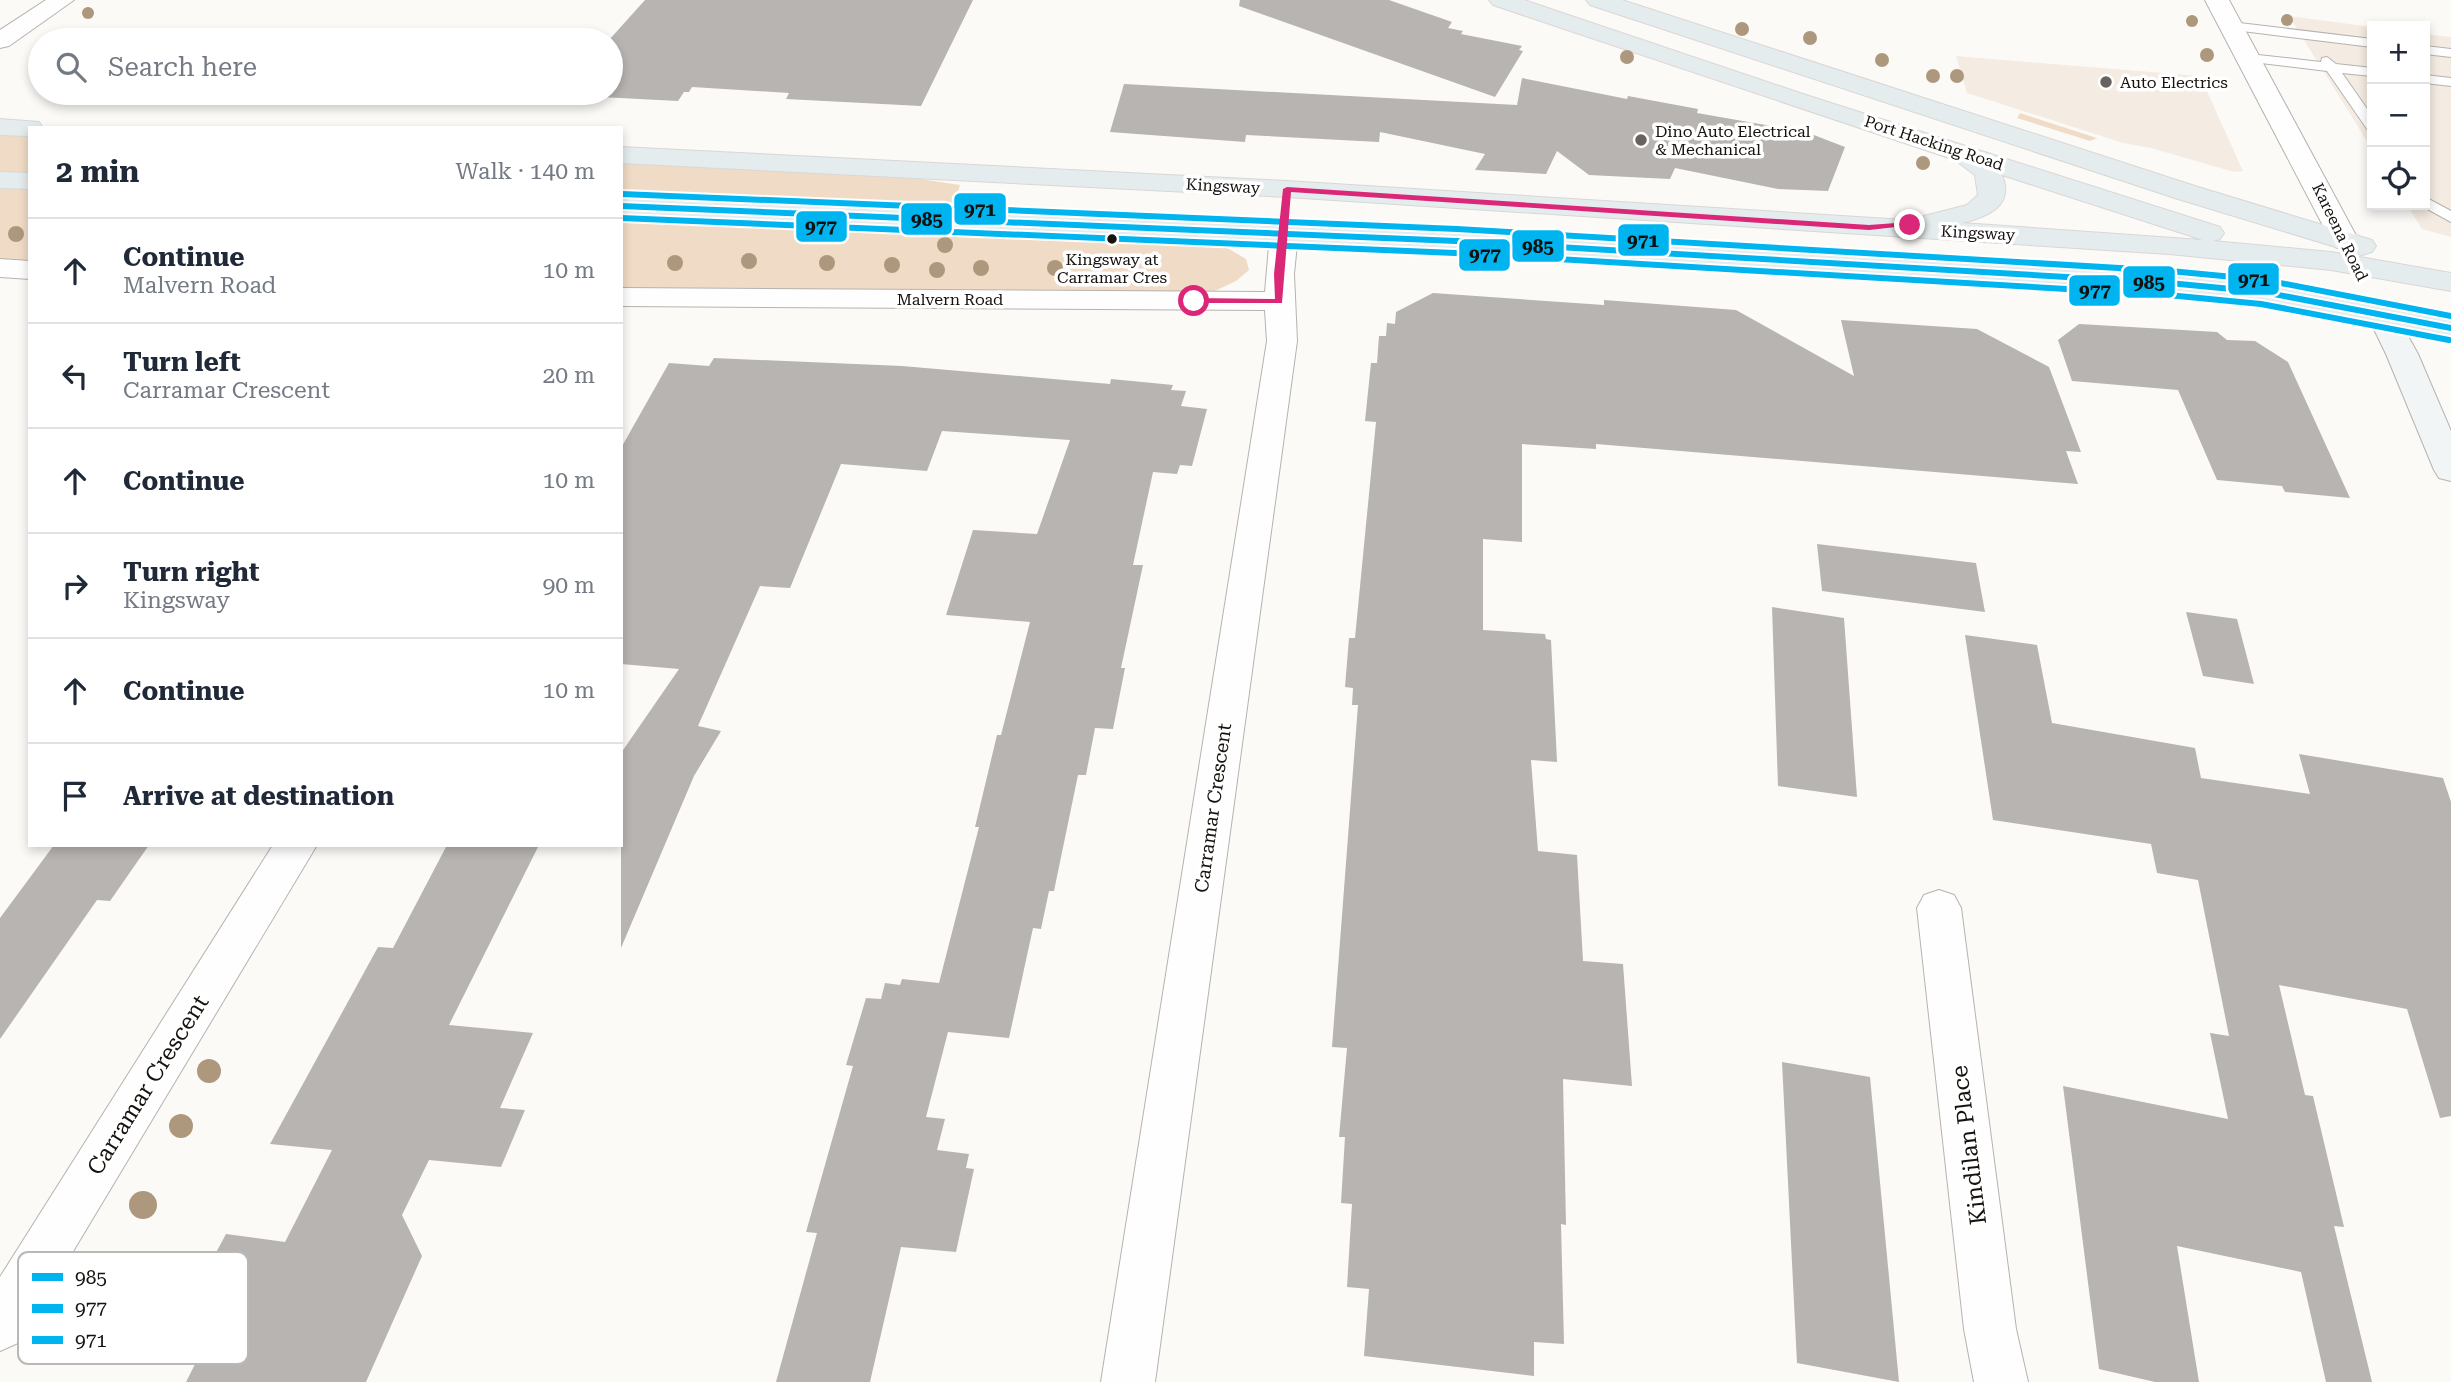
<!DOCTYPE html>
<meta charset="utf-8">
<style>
:root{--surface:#fff;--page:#f6f6f7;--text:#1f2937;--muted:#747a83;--line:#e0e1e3}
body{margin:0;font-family:"Roboto Serif",serif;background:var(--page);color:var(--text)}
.controls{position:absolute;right:21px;top:21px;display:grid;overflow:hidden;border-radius:0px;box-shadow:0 4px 10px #0003}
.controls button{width:63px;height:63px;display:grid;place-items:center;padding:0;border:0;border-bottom:2px solid var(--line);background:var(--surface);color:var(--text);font:35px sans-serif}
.stop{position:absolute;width:21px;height:21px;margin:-16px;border:5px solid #db2777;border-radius:50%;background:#fff}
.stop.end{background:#db2777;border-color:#fff;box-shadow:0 2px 7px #0008}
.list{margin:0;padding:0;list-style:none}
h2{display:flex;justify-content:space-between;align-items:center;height:91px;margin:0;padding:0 28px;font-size:30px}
h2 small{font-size:23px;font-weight:400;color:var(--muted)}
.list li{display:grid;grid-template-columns:46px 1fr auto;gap:21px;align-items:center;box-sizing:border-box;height:105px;padding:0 28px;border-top:2px solid var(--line)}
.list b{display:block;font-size:26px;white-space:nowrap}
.list p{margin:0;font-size:23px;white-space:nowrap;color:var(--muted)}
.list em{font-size:23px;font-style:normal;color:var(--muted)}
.icon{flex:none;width:38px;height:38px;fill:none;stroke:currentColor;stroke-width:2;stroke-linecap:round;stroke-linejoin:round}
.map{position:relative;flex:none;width:2451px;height:1382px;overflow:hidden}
.search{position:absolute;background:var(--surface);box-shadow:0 4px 10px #0003;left:28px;top:28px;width:595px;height:77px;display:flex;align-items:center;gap:18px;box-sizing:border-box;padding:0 24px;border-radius:38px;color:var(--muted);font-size:26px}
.panel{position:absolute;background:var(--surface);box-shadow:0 4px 10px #0003;left:28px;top:126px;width:595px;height:721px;border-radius:0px}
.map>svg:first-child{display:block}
.built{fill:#f4ebe2}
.green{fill:#f0dcc6}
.building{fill:#b7b4b1}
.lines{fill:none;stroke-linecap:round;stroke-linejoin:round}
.lane-casing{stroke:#b6b2af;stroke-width:2}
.street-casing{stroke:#b6b2af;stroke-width:2}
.secondary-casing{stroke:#b6b2af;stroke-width:2}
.primary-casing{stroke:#d9d7d5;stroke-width:2}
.lane{fill:#fffefe;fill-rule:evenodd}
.street{fill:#fffefe;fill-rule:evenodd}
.secondary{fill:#f2f5f5;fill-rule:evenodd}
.primary{fill:#e4ecee;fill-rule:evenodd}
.bus-1-casing{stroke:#fff;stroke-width:10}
.bus-2-casing{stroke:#fff;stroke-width:10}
.bus-3-casing{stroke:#fff;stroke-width:10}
.bus-1{stroke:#00b5ef;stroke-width:6}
.bus-2{stroke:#00b5ef;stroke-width:6}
.bus-3{stroke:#00b5ef;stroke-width:6}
.tree{fill:#ad987e}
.route{fill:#db2777}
.poi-dot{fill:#666360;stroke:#fff;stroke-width:2.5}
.bus-dot{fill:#16120e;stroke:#fff;stroke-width:2.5}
.labels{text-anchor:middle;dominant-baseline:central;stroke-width:7;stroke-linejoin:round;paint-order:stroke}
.far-poi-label{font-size:16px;fill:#16120e;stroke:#fff;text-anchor:start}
.far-street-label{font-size:16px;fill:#16120e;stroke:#fff}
.far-bus-label{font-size:16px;fill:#16120e;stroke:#fff}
.street-label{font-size:19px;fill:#16120e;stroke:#fff}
.near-street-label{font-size:23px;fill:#16120e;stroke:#fff}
.key{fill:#fff;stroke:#b9b8b7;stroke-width:2}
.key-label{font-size:19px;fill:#16120e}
.line-badge{stroke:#fff;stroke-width:2.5}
.pale-badge-label{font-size:19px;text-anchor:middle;font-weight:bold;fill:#111}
</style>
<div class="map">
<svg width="2451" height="1382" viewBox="0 0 2451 1382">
<rect width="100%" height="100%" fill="#fcfaf7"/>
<g class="built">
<path d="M2289,16L2372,27V149Z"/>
<path d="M2425,34L2451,37V237L2422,229L2407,205H2425Z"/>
<path d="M1956,56L2200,76L2243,171L2234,172L2151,148L2123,143L1967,93Z"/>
</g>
<g class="green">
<path d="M2020,113L2097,138L2090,141L2017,118Z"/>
<path d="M0,127L30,128V270L0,268Z"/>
<path d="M621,155L821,164L960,185L950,220L1183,230L1229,249L1246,259L1249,270L1236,281L1194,301L621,297Z"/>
</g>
<g class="building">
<path d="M645,0H973L921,106L786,99L789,93L692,87L689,92H684L678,101L562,95L611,93L609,40Z"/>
<path d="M1240,0H1389L1452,22L1448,28L1463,31L1461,34L1522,46L1519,50L1523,51L1495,97L1239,6Z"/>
<path d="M1522,78L1627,99L1628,96L1698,109L1697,113L1806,132L1845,147L1828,191L1778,189L1675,168L1670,179L1589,175L1557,151L1546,174L1475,170L1485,154L1380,132L1379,142L1246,135L1245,142L1110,132L1124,84L1517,105Z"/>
<path d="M1433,293L1604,305V300L1736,310L1854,376L1841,320L1977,329L2049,367L2081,452L2066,451L2078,484L1596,444V449L1522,444V542L1483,539V630L1545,634L1546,639L1551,640L1557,762L1531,760L1538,851L1577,855L1583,961L1623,964L1632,1086L1563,1079L1566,1225L1561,1224L1564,1344L1534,1342V1376L1364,1356L1369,1289L1347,1287L1352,1204L1341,1203L1345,1137H1339L1347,1048L1332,1047L1358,705H1352L1353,688L1345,687L1349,638H1355L1376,422L1365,421L1371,363H1377L1379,336H1386L1387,323L1395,324L1396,312Z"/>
<path d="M2079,324L2217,332L2227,340L2255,341L2288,362L2350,498L2285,492L2282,486L2217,480L2178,390L2072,381L2058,340Z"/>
<path d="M714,358L902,366L1110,384L1111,379L1173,385L1171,390L1186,391L1181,406L1207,409L1192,466L1180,465L1177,474L1153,472L1133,565H1143L1121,668H1125L1113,729L1095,728L1086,775H1078L1054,891H1049L1041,929L1033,928L1009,1038L948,1032L926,1117L945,1119L937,1150L969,1154L966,1168L974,1169L956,1252L901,1247L870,1382H776L817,1233L806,1232L853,1066L846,1065L866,998L881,999L885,983L900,985L902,979L939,983L979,827H975L997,735H1001L1030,622L946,615L973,530L1037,534L1070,440L942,431L927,471L841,464L790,588L760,586L698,726L721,731L694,776L621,948V753L679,669L621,664V448L669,363L709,366Z"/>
<path d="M1817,544L1976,563L1985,612L1822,591Z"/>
<path d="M1772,607L1844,618L1857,797L1778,786Z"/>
<path d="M2186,612L2237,619L2254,684L2203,676Z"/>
<path d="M1965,635L2037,645L2052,723L2195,748L2201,778L2310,794L2299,754L2443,778L2451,802V1116L2440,1118L2407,1009L2279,985L2305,1095L2313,1096L2344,1227L2334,1226L2372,1382H2326L2301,1272L2177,1246L2199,1382H2155L2099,1369L2063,1086L2228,1119L2210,1033L2229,1036L2198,880L2157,873L2151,844L1993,820Z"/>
<path d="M54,845H149L110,901L97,900L0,1039V918Z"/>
<path d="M447,845H539L449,1025L533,1033L500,1108L525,1110L501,1167L429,1160L402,1215L422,1256L366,1382H186L225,1305L190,1301L226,1234L285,1242L332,1150L270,1144L378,947L393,948Z"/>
<path d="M1782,1062L1870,1077L1899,1382L1797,1363Z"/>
</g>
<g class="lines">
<defs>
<g id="lane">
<path d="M2231,22L2372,39V47L2226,29V23Z"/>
<path d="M2425,46L2451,49V57L2425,54Z"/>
<path d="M2249,54L2321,62L2322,58L2327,57L2336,64L2372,68V76L2342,73L2372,116V130L2367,129L2327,71L2244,61L2242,58Z"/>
<path d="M2425,75L2451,78V86L2425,83Z"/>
<path d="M2425,197L2451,211V222L2420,205H2425Z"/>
</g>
<g id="street">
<path d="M46,0H74L9,46L0,48V30Z"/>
<path d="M2205,0H2229L2359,241L2355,247L2345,250L2335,247L2331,241Z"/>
<path d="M1284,225L1294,228L1298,234L1294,274L1297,341L1155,1382H1101L1267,341L1265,310L621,306V288L1265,292L1270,234L1274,228Z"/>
<path d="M0,259L30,261V279L0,277Z"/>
<path d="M273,845H317L18,1343L0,1351V1277Z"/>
<path d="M1939,890L1954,895L1961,908L2016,1329L2028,1382H1974L1964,1329L1917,908L1924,895Z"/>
</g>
<path id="secondary" d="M2381,304L2392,307L2418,354L2451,431V481L2439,478L2434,470L2386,354L2366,313L2370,307Z"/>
<g id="primary">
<path d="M1489,0H1524L1806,95L2220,227L2224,233L2220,239L2213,241L2331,252L2451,273V291L2331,270L2169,254L1287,197L621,163V147L1287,181L1921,221L1924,216L1967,205L1978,195L1975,175L1955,160L1493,5ZM2002,175L2200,239L2202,240L1962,223C1987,217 2015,206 2002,175Z"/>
<path d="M1586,0H1622L2198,187L2372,240L2376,246L2372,252L2362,255L2178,199L1590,5Z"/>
<path d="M0,119L39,122L43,128H30V136L0,135Z"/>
<path d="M0,172L30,173V189L0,188Z"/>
<path d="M621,198L1456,232L2169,274L2263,283L2451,319V337L2263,301L2169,292L1456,250L621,214Z"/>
</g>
</defs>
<use href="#lane" class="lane-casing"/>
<use href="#street" class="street-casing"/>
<use href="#secondary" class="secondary-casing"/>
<use href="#primary" class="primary-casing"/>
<use href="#lane" class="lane"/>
<use href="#street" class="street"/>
<use href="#secondary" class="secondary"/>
<use href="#primary" class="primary"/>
<defs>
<path id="bus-1" d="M621,206L1456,241L2169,283L2263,292L2451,328"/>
<path id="bus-2" d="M621,218L1455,253L2168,295L2261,304L2449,340"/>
<path id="bus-3" d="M622,194L1457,229L2170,271L2265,280L2451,316"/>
</defs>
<use href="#bus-1" class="bus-1-casing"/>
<use href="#bus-2" class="bus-2-casing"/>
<use href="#bus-3" class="bus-3-casing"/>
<use href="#bus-1" class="bus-1"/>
<use href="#bus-2" class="bus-2"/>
<use href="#bus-3" class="bus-3"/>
</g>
<g class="tree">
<circle cx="88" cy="13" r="6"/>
<circle cx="2287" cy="20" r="6"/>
<circle cx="2192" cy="21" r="6"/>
<circle cx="1742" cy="29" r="7"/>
<circle cx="1810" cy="38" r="7"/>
<circle cx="2207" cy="55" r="7"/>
<circle cx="1627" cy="57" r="7"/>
<circle cx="1882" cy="60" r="7"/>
<circle cx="1933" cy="76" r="7"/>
<circle cx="1957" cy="76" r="7"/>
<circle cx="1923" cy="163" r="7"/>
<circle cx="16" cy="234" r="8"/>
<circle cx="807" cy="236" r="8"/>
<circle cx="945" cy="245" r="8"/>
<circle cx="749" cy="261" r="8"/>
<circle cx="675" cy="263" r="8"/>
<circle cx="827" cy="263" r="8"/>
<circle cx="892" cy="265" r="8"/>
<circle cx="981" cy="268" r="8"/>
<circle cx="1055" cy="268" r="8"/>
<circle cx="937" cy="270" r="8"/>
<circle cx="209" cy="1071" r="12"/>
<circle cx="181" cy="1126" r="12"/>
<circle cx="143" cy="1205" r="14"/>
</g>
<path class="route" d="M1287,187L1869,225L1910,222L1914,225L1869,230L1291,192L1282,303H1191L1190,301L1194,298L1275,299L1274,274L1283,189Z"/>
<g class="poi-dot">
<circle cx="2106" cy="82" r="7"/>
<circle cx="1641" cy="140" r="7"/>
</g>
<circle class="bus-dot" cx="1112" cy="239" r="6"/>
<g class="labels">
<g class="far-poi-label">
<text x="2120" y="82">Auto Electrics</text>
<text x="1655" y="131">Dino Auto Electrical<tspan x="1655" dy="18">&amp; Mechanical</tspan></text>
</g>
<g class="far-street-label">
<text transform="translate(1934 143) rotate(18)">Port Hacking Road</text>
<text transform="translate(1223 186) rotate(3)">Kingsway</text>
<text transform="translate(2340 232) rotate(64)">Kareena Road</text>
<text transform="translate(1978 233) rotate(3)">Kingsway</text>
<text x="950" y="299">Malvern Road</text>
</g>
<g class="far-bus-label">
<text x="1112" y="259">Kingsway at<tspan x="1112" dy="18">Carramar Cres</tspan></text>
</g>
<g class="street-label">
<text transform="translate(1213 808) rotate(-82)">Carramar Crescent</text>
</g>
<g class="near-street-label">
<text transform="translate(148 1085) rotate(-58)">Carramar Crescent</text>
<text transform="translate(1969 1145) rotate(-97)">Kindilan Place</text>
</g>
</g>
<rect x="18" y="1252" width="230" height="112" rx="10" class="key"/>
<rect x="32" y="1273" width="31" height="8" fill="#00b5ef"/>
<rect x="32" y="1304" width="31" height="9" fill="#00b5ef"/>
<rect x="32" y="1336" width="31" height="8" fill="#00b5ef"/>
<g class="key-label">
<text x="75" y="1284">985</text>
<text x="75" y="1315">977</text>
<text x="75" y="1347">971</text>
</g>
<g class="line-badge">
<rect x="953" y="192" width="54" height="34" rx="7" fill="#00b5ef"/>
<rect x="900" y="202" width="53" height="34" rx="7" fill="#00b5ef"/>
<rect x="795" y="210" width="53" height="33" rx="7" fill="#00b5ef"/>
<rect x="1617" y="223" width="53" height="34" rx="7" fill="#00b5ef"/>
<rect x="1511" y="229" width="54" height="34" rx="7" fill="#00b5ef"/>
<rect x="1458" y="238" width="53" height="34" rx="7" fill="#00b5ef"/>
<rect x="2227" y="262" width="53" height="34" rx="7" fill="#00b5ef"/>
<rect x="2122" y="265" width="54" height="34" rx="7" fill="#00b5ef"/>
<rect x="2068" y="274" width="53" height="33" rx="7" fill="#00b5ef"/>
</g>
<g class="pale-badge-label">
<text x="980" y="216">971</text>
<text x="927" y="226">985</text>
<text x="821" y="233">977</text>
<text x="1643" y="247">971</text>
<text x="1538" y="253">985</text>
<text x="1485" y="261">977</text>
<text x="2254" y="286">971</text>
<text x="2149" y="289">985</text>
<text x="2095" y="297">977</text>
</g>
</svg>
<div class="controls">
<button>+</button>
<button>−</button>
<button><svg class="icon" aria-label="locate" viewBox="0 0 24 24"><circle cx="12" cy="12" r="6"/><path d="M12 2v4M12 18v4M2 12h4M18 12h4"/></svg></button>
</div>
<div class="stop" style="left:1194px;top:301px"></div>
<div class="stop end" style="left:1910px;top:225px"></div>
<div class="search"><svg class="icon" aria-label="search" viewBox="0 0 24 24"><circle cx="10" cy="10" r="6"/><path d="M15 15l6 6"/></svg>Search here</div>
<section class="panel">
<h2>2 min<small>Walk · 140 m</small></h2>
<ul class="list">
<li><svg class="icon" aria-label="ahead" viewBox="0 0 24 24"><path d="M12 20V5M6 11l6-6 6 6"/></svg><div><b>Continue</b><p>Malvern Road</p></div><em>10 m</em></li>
<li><svg class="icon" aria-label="left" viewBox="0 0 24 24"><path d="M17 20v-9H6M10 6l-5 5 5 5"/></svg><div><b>Turn left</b><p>Carramar Crescent</p></div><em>20 m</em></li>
<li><svg class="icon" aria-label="ahead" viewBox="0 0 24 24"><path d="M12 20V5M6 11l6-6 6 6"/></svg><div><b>Continue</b></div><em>10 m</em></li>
<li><svg class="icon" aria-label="right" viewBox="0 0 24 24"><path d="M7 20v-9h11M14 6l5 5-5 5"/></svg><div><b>Turn right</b><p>Kingsway</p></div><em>90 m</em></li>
<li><svg class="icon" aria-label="ahead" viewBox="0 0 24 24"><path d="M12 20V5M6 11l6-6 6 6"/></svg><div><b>Continue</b></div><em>10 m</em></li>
<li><svg class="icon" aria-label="arrive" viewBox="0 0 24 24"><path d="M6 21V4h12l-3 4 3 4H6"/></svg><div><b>Arrive at destination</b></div></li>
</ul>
</section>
</div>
